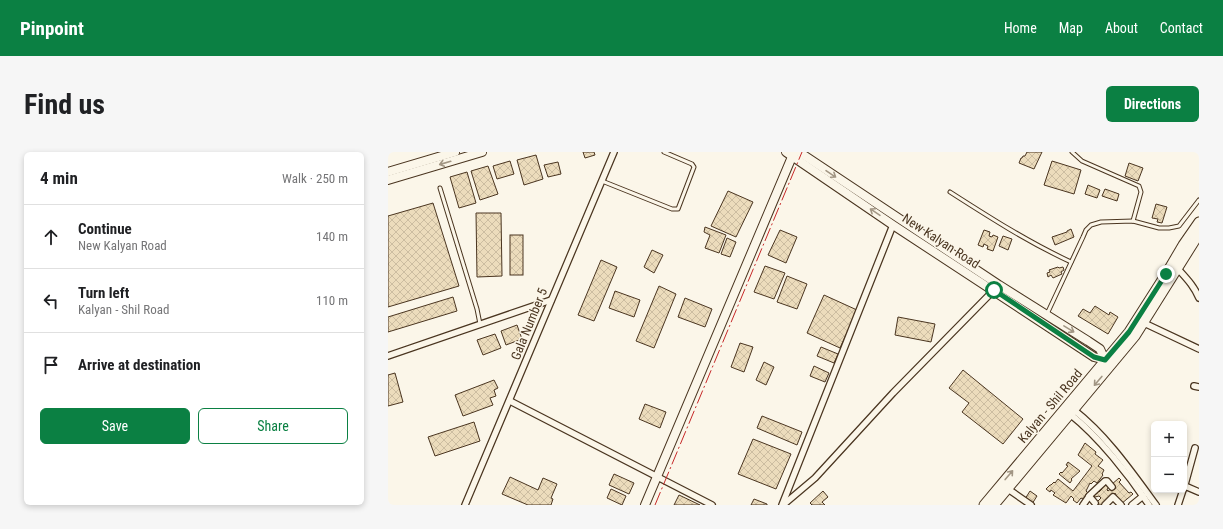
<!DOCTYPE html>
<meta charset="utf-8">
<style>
:root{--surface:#fff;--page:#f6f6f6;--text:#202124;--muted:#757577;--line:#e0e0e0;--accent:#0b8043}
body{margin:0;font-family:"Roboto Condensed",sans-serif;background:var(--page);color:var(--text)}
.controls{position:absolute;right:12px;bottom:12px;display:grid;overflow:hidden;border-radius:6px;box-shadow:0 2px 6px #0003}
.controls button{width:36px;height:36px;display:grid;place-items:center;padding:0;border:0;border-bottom:1px solid var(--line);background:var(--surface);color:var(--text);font:20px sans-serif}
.stop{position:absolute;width:12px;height:12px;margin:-9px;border:3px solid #0b8043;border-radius:50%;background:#fff}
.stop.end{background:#0b8043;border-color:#fff;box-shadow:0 1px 4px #0008}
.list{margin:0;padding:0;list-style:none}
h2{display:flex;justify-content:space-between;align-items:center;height:52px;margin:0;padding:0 16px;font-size:17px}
h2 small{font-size:13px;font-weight:400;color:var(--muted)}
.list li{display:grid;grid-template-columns:26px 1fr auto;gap:12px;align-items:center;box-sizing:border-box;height:64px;padding:0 16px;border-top:1px solid var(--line)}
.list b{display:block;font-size:15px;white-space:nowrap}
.list p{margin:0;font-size:13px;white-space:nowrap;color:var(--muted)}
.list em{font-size:13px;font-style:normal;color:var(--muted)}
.actions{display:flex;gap:8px;padding:12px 16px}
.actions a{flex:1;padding:9px 0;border:1px solid var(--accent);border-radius:6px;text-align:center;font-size:14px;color:var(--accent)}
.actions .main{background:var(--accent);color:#fff}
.icon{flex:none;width:22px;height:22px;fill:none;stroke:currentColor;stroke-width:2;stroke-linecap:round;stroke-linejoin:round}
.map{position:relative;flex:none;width:811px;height:353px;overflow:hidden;border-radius:6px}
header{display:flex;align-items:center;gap:24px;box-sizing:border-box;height:56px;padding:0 20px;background:var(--accent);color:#fff}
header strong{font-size:19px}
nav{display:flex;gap:22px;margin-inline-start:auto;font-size:14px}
.intro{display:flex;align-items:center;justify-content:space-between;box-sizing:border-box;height:96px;padding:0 24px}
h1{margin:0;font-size:28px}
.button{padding:10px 18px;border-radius:6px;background:var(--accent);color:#fff;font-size:14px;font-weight:700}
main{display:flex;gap:24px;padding:0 24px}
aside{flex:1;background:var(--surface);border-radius:6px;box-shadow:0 2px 6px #0003}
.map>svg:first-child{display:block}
.building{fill:url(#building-cross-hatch);stroke:#4a3520}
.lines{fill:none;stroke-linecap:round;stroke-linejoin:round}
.lane-casing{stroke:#4a3520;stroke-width:5}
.street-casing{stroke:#4a3520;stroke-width:8}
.secondary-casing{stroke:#4a3520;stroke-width:10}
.primary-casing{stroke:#4a3520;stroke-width:11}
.lane{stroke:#fbf6e9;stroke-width:3}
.street{stroke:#fbf6e9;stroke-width:5.5}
.secondary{stroke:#fbf6e9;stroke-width:8}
.primary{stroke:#fbf6e9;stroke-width:9}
.power{stroke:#c62828;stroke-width:1;stroke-dasharray:14 3 2 3;stroke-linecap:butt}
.oneway{stroke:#a29684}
.route{stroke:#0b8043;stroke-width:5}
.labels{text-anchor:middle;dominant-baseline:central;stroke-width:3;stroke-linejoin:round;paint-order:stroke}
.street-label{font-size:13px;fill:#4a3520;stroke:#fbf6e9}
</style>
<header>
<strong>Pinpoint</strong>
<nav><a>Home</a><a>Map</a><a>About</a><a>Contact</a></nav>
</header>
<div class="intro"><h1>Find us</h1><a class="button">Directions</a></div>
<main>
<aside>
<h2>4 min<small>Walk · 250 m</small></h2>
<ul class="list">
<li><svg class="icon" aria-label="ahead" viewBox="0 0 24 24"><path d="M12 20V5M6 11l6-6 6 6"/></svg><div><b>Continue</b><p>New Kalyan Road</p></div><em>140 m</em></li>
<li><svg class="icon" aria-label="left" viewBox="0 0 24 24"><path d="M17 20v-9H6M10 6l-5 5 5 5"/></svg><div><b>Turn left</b><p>Kalyan - Shil Road</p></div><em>110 m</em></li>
<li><svg class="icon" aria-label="arrive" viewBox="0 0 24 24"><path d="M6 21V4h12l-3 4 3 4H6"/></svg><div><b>Arrive at destination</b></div></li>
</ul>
<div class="actions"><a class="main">Save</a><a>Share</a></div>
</aside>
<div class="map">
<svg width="811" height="353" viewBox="0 0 811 353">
<defs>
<pattern id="building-cross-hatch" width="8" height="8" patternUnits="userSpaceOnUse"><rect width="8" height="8" fill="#ecdcbc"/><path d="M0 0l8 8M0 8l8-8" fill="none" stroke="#ccbda1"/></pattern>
</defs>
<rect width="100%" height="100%" fill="#fbf6e9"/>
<g class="building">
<path d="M195,0H206L207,3L197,6Z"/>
<path d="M639,0H654L646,17L631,11L633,6H634L635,4H637Z"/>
<path d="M148,3L155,27L136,33L129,8Z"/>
<path d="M122,9L126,22L109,27L105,14Z"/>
<path d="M664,9L693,18L686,42L656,33Z"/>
<path d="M170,10L173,22L160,25L156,13Z"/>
<path d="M741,11L755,16L750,29L737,24Z"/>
<path d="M100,14L110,42L92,48L83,19Z"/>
<path d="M79,20L88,51L71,56L62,25Z"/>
<path d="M700,33L712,38L709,46L697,42Z"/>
<path d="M717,37L731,42L729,49L714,44Z"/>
<path d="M340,39L365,50L348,85L323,74Z"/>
<path d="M45,51L71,134L0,155V64Z"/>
<path d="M768,52L779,55L774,71L769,70L770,67L764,66Z"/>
<path d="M88,61H113L114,124L89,125Z"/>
<path d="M317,75L338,83L331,101L317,96L322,83L316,80Z"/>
<path d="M683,77L686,85L667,93L664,85L679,80V79Z"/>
<path d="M392,78L409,85L398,111L380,103Z"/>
<path d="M596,78L602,80L601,84L604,85L605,83L610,85L605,99L599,97L600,94L596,92L595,95L590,93Z"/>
<rect x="122" y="83" width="13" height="40"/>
<path d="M615,84L624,87L620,98L611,94Z"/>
<path d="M339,86L348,90L342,105L333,102Z"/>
<path d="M264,98L275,103L266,121L256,115Z"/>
<path d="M213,108L229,115L206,169L190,163Z"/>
<path d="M377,114L397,121L386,147L366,140Z"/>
<path d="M670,115L671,116L675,115L676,118L673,120L674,122L665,126L663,123L660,125L659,121L662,120L661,118Z"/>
<path d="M399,124L419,132L409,157L389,150Z"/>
<path d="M271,134L288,142L266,196L248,189Z"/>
<path d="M227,139L252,148L246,165L221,156Z"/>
<path d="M436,143L469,158L452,196L419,181Z"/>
<path d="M65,145L69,159L0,180V165Z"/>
<path d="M297,146L324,157L317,175L290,165Z"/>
<path d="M707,154L721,163L722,160L730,165L720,182L690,164L695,157L702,161Z"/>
<path d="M510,165L547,172L543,190L507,183Z"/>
<path d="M129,173L134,187L118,193L113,179Z"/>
<path d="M107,182L113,196L95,203L89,188Z"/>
<path d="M352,191L365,195L356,220L343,215Z"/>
<path d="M433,195L450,202L446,211L429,204Z"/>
<path d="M376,210L386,215L378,233L368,228Z"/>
<path d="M426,214L441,221L437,230L422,224Z"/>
<path d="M575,218L635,267L615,292L574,260L581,251L561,236Z"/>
<path d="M7,221L15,250L0,254V223Z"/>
<path d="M106,228L110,236L106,238L108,244L102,246L105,253L75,264L67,243Z"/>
<path d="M257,252L278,260L272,276L251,267Z"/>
<path d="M374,264L414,280L409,293L369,276Z"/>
<path d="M86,270L92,289L47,304L40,285Z"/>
<path d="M365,287L403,302L388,337L350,322Z"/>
<path d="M697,291L708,300L707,302L715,308L710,314L716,318L714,322L715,323L709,331L706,329L703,332L702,331L698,339L700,341L695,347L693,346L689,351L685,348L686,347L683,344L678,351L665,343L667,341L663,338L662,340L658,337L662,333H663L666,330L667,331L670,327L685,339L704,314L690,303Z"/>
<path d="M680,310L692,319L683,327L684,328L682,331L671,322L673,320L674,321L680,314L678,313Z"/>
<path d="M226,322L246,331L241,342L221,333Z"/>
<path d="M122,325L150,338L155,326L169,332L163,346L165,347L163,353H140L114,342Z"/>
<path d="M731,326L733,328L731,330L741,341L743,340L745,342L733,352L727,341L715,353H708V351L713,346L711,344L707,345L705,343L710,339L711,340L714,337L713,336L717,330L721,334L719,338L720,339L725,335L726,336L725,333H723Z"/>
<path d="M223,337L238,344L234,353L219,346Z"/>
<path d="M435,339L440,345L434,350L437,353H424L422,351Z"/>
<path d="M642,339L649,344L644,352L637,347Z"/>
<path d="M291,343L312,353H286Z"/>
<path d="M366,347L379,352V353H363Z"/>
</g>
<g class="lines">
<defs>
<g id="lane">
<path d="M684,0L694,9L751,34L753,40L745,69"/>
<path d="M214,29L284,57H290L306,15L304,12L276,0"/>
<path d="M52,36L89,157L92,172"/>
<path d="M562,40C601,65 640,90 683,110"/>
<path d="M659,162L695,85L698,78L703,73L713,70L745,69L771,76H781L791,74L811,48"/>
</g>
<g id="street">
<path d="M790,117C799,127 806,134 811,146"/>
<path d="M756,171L811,197"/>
<path d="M0,204L163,148"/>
<path d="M806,234L811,235"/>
<path d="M122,249L324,353"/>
<path d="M686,258C719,284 743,319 768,353"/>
<path d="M682,262C711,285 741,323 761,353"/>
<path d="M797,334L811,340"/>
<path d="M796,336L807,296"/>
<path d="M620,337L643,353"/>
<path d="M701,344L707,351"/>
<path d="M77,353L226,0"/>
<path d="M394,353L505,73"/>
<path d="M395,353L427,326L505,241L608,136"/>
<path d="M695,353L702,343L717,329H719L724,335"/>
<path d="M717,353L725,345L733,353"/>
<path d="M744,353L755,344"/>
<path d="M790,353L795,338"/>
</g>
<g id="secondary">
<path d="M398,0L505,73L706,205L717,208"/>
<path d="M411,0L611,133L700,189L712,197L717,208L720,210"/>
<path d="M0,20L67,0"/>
<path d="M0,28L94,0"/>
<path d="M257,353L406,0"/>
</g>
<g id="primary">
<path d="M596,353L741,180L778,122L795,93L811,70"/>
<path d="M606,353L747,184L811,82"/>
</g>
</defs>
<use href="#lane" class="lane-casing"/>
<use href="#street" class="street-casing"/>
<use href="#secondary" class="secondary-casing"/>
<use href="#primary" class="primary-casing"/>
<use href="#lane" class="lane"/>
<use href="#street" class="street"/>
<use href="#secondary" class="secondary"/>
<use href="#primary" class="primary"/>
<path class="power" d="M267,353L414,0"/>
</g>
<defs><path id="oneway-shaft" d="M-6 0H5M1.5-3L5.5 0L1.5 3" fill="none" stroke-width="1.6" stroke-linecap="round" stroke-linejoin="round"/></defs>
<g class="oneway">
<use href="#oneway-shaft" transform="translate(57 11) rotate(164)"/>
<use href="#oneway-shaft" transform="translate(443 22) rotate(34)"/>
<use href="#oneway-shaft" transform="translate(487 60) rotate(-146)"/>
<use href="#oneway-shaft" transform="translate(681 177) rotate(31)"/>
<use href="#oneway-shaft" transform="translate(710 229) rotate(130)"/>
<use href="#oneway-shaft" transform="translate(621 323) rotate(-50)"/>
</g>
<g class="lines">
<path class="route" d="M606,138L706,205L717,208L741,180L778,122"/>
</g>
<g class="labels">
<g class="street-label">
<text transform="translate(553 89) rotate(33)">New Kalyan Road</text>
<text transform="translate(141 172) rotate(-68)">Gala Number 5</text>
<text transform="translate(662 254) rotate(-50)">Kalyan - Shil Road</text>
</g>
</g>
</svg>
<div class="controls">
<button>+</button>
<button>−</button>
</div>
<div class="stop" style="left:606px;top:138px"></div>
<div class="stop end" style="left:778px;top:122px"></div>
</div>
</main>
